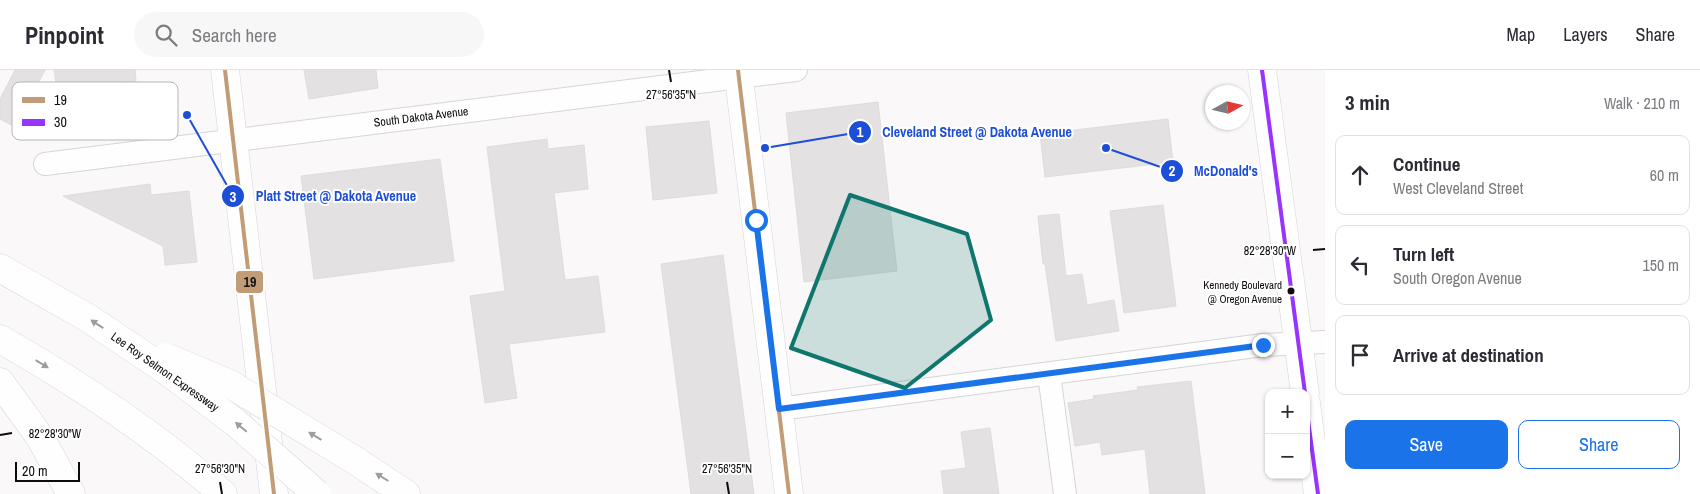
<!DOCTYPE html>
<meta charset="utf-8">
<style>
:root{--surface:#fff;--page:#f7f7f7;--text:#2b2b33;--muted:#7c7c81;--line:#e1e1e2;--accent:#1a73e8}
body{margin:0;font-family:"Archivo Narrow",sans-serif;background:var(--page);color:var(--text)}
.controls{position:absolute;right:15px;bottom:15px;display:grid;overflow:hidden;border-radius:10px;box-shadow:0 1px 4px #0004}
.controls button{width:45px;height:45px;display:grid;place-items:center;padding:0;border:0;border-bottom:1px solid var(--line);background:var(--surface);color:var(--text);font:25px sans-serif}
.compass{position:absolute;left:1205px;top:15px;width:45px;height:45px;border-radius:50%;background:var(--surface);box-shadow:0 1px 4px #0004;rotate:82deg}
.scale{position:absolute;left:15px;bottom:12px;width:65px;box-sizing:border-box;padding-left:5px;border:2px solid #0d0c0c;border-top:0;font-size:14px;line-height:18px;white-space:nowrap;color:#0d0c0c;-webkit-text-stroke:4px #fff;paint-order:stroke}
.stop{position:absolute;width:15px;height:15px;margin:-11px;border:4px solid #1a73e8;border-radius:50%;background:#fff}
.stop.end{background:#1a73e8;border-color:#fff;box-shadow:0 1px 5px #0008}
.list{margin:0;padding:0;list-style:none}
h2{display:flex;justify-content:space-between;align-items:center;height:65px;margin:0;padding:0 20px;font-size:21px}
h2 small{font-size:16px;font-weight:400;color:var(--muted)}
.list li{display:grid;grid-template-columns:32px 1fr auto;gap:15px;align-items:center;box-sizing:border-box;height:80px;margin:0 10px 10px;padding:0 10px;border:1px solid var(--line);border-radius:10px}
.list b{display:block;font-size:19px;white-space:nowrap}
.list p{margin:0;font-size:16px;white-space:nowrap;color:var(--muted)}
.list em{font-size:16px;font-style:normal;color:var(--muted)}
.actions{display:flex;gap:10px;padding:15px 20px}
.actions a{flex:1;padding:11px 0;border:1px solid var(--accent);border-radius:10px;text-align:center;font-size:18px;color:var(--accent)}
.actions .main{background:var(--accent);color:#fff}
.icon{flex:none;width:28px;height:28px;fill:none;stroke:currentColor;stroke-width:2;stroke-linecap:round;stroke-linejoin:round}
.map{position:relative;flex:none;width:1325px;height:424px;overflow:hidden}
header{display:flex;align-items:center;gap:30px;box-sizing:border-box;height:70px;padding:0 25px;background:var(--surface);border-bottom:1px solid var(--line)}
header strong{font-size:24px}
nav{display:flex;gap:28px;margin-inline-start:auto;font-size:18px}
.search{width:350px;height:45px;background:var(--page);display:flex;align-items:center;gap:12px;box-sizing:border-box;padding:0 18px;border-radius:28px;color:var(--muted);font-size:19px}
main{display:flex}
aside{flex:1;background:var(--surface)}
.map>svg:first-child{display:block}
.building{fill:#e3e1e1;stroke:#dedcdc}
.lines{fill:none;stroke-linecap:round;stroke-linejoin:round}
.street-casing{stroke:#d6d5d5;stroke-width:24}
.secondary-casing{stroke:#d6d5d5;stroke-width:29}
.primary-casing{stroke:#d6d5d5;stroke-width:29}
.highway-casing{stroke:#d6d5d5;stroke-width:29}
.street{stroke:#fefefe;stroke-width:22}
.secondary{stroke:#fefefe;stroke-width:28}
.primary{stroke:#fefefe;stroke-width:28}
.highway{stroke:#fefefe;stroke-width:28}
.highway-bridge-casing{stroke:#d6d5d5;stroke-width:29;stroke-linecap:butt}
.highway-bridge{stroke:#fefefe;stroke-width:28}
.bus-1-casing{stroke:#fff;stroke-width:8}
.bus-2-casing{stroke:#fff;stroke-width:8}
.bus-1{stroke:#c29c76;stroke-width:4}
.bus-2{stroke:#93f;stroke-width:4}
.oneway{fill:#9e9d9d}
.route{stroke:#1a73e8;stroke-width:6}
.marked{fill:#0f766e;fill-opacity:0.2;stroke:#0f766e;stroke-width:4;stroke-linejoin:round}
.ticks{fill:none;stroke:#0d0c0c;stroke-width:2}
.bus-dot{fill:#0d0c0c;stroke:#fff;stroke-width:2}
.labels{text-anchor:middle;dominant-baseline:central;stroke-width:4;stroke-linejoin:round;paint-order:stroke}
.bus-label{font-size:11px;fill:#0d0c0c;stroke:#fff;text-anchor:end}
.street-label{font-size:12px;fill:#0d0c0c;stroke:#fff}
.key{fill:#fff;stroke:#b6b6b6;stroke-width:1}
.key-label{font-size:14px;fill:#0d0c0c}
.ticks-label{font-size:12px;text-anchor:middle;fill:#0d0c0c;stroke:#fff;stroke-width:4;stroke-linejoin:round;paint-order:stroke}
.leader{fill:none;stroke:#1d4ed8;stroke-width:2}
.callout-dot{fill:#1d4ed8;stroke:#fff;stroke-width:2}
.mark-label{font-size:15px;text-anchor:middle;font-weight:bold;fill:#fff}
.callout-label{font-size:14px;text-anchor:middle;font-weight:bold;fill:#1d4ed8;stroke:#fff;stroke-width:4;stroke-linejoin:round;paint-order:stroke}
.line-badge{stroke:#fff;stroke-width:2}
.pale-badge-label{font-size:14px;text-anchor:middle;font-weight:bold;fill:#111}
</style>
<header>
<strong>Pinpoint</strong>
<div class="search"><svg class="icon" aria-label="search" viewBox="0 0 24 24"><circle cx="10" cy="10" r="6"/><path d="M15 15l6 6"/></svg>Search here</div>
<nav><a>Map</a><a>Layers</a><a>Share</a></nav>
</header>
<main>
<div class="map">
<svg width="1325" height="424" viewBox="0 0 1325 424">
<rect width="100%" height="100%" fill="#faf8f8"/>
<g class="building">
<path d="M15,0H45L15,57L0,49V29Z"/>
<path d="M54,0H135L136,11L57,21Z"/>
<path d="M304,0H376L378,18L309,29Z"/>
<path d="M878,32L897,201L804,212L786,43Z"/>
<path d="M1168,49L1173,92L1045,107L1040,64Z"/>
<path d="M709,51L717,123L653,130L646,57Z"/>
<path d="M547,69L548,79L584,75L588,119L554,123L557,147L565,210L598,206L605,262L509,274L517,328L485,333L470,226L505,221L487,77Z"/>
<path d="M440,89L454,191L314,209L301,106Z"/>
<path d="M150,114L151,125L189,121L197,192L165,195L163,176L63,126Z"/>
<path d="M1163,135L1176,236L1124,243L1110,141Z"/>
<path d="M1059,144L1066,206L1082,204L1087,235L1114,230L1119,261L1056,271L1045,194H1043L1038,146Z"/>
<path d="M723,185L754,424H691L661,194Z"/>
<path d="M1191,311L1205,424H1150L1145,379L1102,385L1100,372L1075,376L1068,333L1094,329L1093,326L1138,320L1137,317Z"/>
<path d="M990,358L999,424H944L941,401L966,398L961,362Z"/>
</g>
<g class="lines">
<defs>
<g id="street">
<path id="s1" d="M45,94L796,0"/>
<path d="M1049,304L1065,424"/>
<path d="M779,339L1263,275L1325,272"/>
</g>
<g id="secondary">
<path d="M225,0L274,424"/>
<path d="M738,0L789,424"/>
</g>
<g id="primary">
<path d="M1262,0L1305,323"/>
<path d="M1306,333L1318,424"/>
</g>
<g id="highway">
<path d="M0,198L88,248L167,301"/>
<path d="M0,269C79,314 155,364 223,424"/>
<path d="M0,312L40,367L71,424"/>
<path d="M356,391L406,424"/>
</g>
</defs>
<use href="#street" class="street-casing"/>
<use href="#secondary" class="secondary-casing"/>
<use href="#primary" class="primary-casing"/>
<use href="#highway" class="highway-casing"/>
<use href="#street" class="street"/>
<use href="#secondary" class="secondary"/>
<use href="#primary" class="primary"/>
<use href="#highway" class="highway"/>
<defs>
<g id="highway-bridge">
<path d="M166,287L230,314L356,391"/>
<path d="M167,301L236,353L317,424"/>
</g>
</defs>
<use href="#highway-bridge" class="highway-bridge-casing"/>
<use href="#highway-bridge" class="highway-bridge"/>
<defs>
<g id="bus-1">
<path d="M225,0L274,424"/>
<path d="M738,0L789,424"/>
</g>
<g id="bus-2">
<path d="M1262,0L1305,323"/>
<path d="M1306,335L1318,424"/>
</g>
</defs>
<use href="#bus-1" class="bus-1-casing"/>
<use href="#bus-2" class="bus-2-casing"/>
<use href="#bus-1" class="bus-1"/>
<use href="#bus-2" class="bus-2"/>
</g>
<defs><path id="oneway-solid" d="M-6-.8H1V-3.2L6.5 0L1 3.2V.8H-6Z" transform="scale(1.25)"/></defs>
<g class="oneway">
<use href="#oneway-solid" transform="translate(97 254) rotate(-147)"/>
<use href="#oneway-solid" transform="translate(42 294) rotate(31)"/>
<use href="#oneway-solid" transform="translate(241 357) rotate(-140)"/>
<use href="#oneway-solid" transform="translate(315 366) rotate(-149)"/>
<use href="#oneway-solid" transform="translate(382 407) rotate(-148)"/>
</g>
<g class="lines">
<path class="route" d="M756,150L779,339L1263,275"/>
</g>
<path class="marked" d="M850,125L967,164L991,250L905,318L791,278Z"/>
<path class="ticks" d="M669,0L671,12M1313,180L1325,179M0,365L12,363M220,412L222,424M727,412L729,424"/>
<circle class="bus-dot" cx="1291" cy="221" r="4.5"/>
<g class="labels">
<g class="bus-label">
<text x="1282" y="215">Kennedy Boulevard<tspan x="1282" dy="14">@ Oregon Avenue</tspan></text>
</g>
<g class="street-label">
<text stroke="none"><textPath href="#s1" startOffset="379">South Dakota Avenue</textPath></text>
<text transform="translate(165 302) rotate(35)">Lee Roy Selmon Expressway</text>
</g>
</g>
<rect x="12" y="12" width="166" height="58" rx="8" class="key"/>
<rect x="22" y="27" width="23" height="6" fill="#c29c76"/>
<rect x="22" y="49" width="23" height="7" fill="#93f"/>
<g class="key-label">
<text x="54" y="35">19</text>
<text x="54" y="57">30</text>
</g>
<g class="ticks-label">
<text x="671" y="29">27°56'35"N</text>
<text x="1270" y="185">82°28'30"W</text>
<text x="55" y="368">82°28'30"W</text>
<text x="220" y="403">27°56'30"N</text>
<text x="727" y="403">27°56'35"N</text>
</g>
<path class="leader" d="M765 78L860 62M1106 78L1172 101M187 45L233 126"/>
<g class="callout-dot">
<circle cx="765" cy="78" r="5"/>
<circle cx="1106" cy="78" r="5"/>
<circle cx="187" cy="45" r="5"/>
<circle cx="860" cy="62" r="12"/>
<circle cx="1172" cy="101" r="12"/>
<circle cx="233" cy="126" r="12"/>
</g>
<g class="mark-label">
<text x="860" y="67">1</text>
<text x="1172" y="106">2</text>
<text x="233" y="132">3</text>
</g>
<g class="callout-label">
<text x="977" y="67">Cleveland Street @ Dakota Avenue</text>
<text x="1226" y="106">McDonald's</text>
<text x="336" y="131">Platt Street @ Dakota Avenue</text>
</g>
<rect class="line-badge" x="235" y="200" width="29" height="24" rx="5" fill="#c29c76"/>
<g class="pale-badge-label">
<text x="250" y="217">19</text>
</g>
</svg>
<div class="controls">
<button>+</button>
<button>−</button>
</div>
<svg class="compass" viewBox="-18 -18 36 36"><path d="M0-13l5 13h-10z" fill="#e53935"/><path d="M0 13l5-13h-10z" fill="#7c7c81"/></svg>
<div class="scale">20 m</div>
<div class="stop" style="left:756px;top:150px"></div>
<div class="stop end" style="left:1263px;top:275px"></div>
</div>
<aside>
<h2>3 min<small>Walk · 210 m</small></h2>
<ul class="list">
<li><svg class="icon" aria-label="ahead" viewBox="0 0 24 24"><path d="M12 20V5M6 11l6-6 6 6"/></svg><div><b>Continue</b><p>West Cleveland Street</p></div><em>60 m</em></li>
<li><svg class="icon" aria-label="left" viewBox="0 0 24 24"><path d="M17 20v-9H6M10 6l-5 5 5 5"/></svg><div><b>Turn left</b><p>South Oregon Avenue</p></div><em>150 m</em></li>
<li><svg class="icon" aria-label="arrive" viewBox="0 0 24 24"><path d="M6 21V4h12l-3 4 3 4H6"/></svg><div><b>Arrive at destination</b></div></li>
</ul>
<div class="actions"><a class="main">Save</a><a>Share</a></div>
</aside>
</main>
